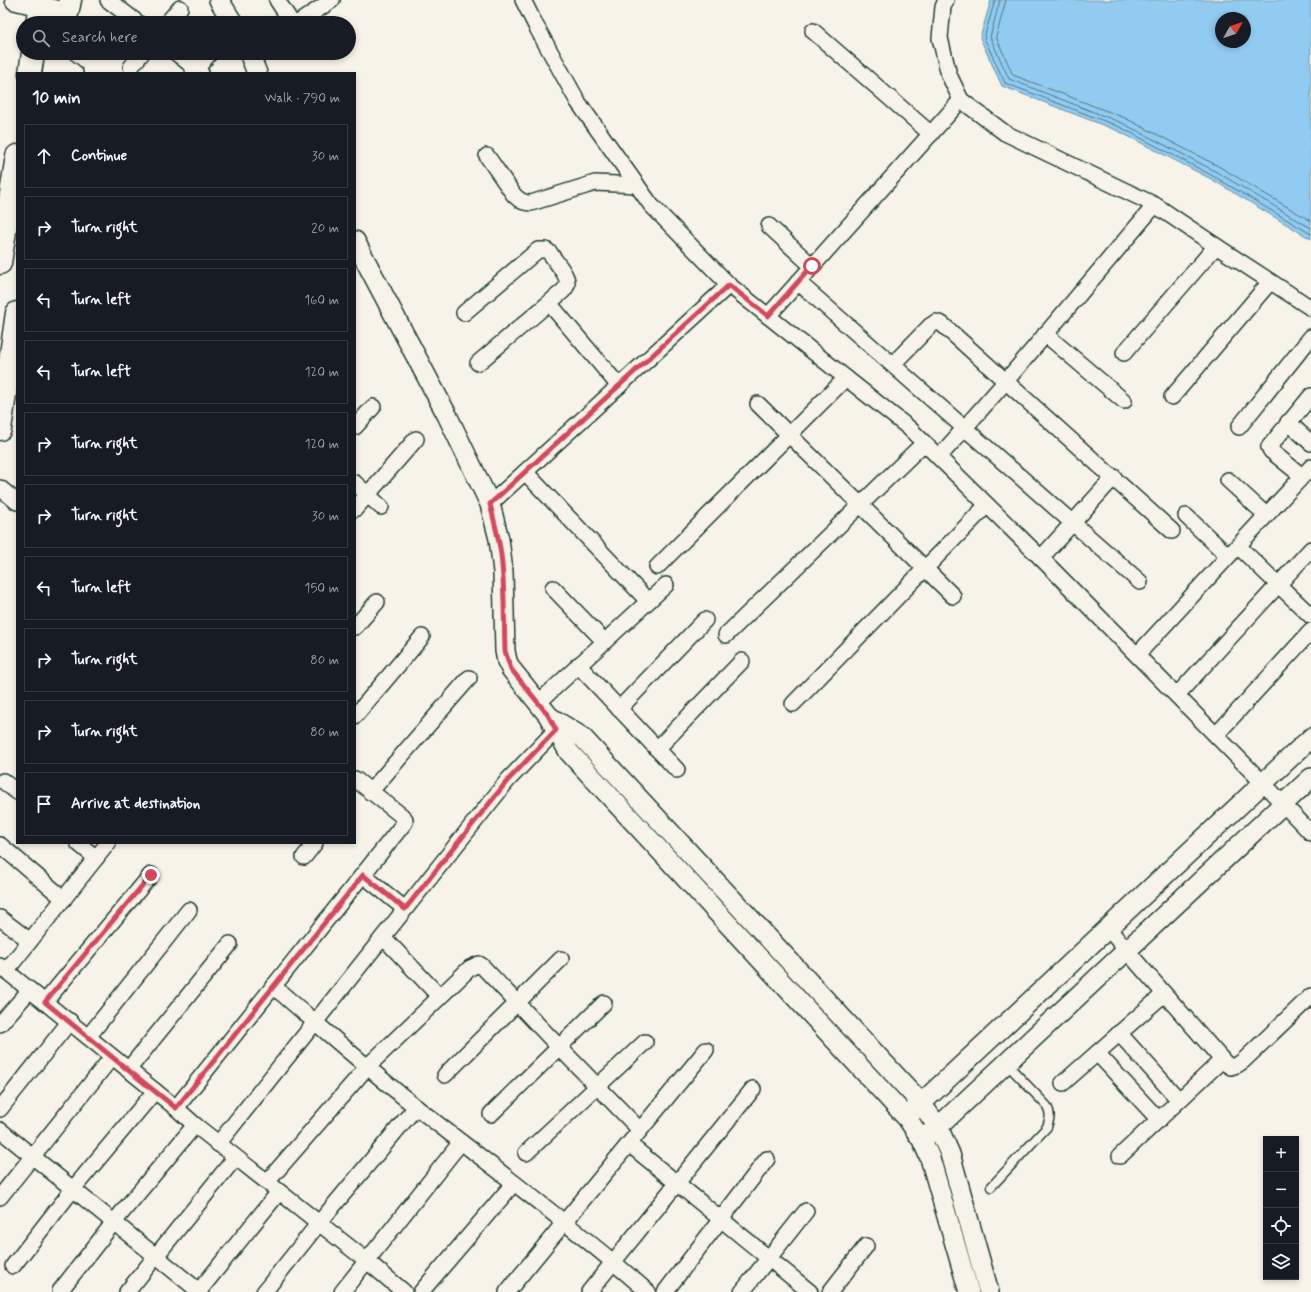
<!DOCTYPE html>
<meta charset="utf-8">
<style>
:root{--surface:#171b24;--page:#242831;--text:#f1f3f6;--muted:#9ea1a6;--line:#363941}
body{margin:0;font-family:Mynerve,sans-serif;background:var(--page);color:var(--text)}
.controls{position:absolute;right:12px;bottom:12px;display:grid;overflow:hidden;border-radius:0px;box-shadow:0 2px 6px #0003}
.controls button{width:36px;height:36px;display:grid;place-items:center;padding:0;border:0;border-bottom:1px solid var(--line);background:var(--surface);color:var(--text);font:20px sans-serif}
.compass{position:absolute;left:1215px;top:12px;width:36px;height:36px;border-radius:50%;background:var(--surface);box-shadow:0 2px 6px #0003;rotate:50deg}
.stop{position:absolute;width:12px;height:12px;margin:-9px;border:3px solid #d1495b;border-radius:50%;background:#fff}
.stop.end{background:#d1495b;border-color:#fff;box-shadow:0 1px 4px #0008}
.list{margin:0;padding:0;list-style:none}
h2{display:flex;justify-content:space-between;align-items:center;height:52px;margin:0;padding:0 16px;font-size:17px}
h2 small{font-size:13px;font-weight:400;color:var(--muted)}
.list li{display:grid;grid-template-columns:26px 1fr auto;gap:12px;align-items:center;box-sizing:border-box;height:64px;margin:0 8px 8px;padding:0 8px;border:1px solid var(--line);border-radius:0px}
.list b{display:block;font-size:15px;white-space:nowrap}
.list em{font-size:13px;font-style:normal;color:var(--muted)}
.icon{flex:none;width:22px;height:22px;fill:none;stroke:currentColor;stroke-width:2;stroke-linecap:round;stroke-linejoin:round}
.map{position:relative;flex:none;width:1311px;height:1292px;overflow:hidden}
.search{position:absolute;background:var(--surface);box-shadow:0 2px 6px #0003;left:16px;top:16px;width:340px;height:44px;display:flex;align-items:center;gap:10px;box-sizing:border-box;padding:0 14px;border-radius:22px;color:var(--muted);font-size:15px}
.panel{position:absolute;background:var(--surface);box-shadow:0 2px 6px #0003;left:16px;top:72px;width:340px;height:772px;border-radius:0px}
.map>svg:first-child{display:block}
.water{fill:#92cbf2;stroke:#6492a6;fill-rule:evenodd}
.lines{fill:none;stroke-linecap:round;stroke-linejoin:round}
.shore{stroke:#4d7680;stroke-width:1}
.service-casing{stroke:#1f3d34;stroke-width:11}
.minor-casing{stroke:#1f3d34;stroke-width:18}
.tertiary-casing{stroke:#1f3d34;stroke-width:22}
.primary-casing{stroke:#1f3d34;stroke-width:25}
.service{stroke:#f7f3e8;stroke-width:8}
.minor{stroke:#f7f3e8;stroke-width:15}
.tertiary{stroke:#f7f3e8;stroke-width:19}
.primary{stroke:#f7f3e8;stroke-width:22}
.route{stroke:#d1495b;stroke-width:5}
</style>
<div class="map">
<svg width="1311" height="1292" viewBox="0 0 1311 1292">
<rect width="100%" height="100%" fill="#f7f3e8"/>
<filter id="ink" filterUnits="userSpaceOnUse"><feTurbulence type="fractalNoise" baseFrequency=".025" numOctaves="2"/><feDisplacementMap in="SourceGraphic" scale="8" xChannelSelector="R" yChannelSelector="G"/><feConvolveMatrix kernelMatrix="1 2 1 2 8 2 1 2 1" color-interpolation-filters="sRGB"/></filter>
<g filter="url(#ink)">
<path class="water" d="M991,0H1311V239L1211,179L1118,131L1002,86L980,38ZM1221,18H1245V42H1221Z"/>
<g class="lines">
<g class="shore">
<path d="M995,0L984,38L1005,83L1120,127L1213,176L1311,234"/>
<path d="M1000,0L990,37L1009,79L1122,123L1215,171L1311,228"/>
<path d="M1006,0L996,37L1013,75L1125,118L1218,166L1311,221"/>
</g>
<defs>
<path id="service" d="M991,1187L1047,1127C1050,1118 1051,1114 1047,1106L1006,1063"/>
<g id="minor">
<path d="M108,0L138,23"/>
<path d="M277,0L292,23"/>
<path d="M523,0L536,26L578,102L651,205L729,285L909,428L1041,558L1263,783L1311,833"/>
<path d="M946,0L943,7L940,38L949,75L961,100L1005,133L1155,205L1216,246L1311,308"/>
<path d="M167,23L180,8"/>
<path d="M298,23L332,0"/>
<path d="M813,31L931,134"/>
<path d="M176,53L201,73"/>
<path d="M56,58L75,73"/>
<path d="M131,67L142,53"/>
<path d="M193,73L210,53"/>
<path d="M487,156L514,195C519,200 523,203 531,203L595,183L637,185"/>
<path d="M769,226L812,266"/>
<path d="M798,282L1140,582"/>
<path d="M549,303L619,386"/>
<path d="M464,313L538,250H546L550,253C554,260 568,275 567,283C567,286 565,289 563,291L478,363"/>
<path d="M768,316L961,100"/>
<path d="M1045,334L1124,401"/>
<path d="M1124,353L1216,246"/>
<path d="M893,364L930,326L936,322L942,324L1172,531"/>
<path d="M1172,397L1270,282"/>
<path d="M758,404L953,596"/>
<path d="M1288,422L1311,443"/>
<path d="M355,427L373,407"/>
<path d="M1239,427L1311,337"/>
<path d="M939,457L1006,381L1155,205"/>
<path d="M525,472L648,601"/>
<path d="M1302,476L1271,451L1269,447L1311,396"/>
<path d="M1228,480L1266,515"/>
<path d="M355,483L381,507"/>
<path d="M0,488L17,502"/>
<path d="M490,504L729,285"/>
<path d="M355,509L416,439"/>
<path d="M1186,516L1228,556"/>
<path d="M1238,546L1311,616"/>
<path d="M1041,558L1114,477"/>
<path d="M657,567L846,378"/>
<path d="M553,588L604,641"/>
<path d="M355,627L377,602"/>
<path d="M726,635L924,443"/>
<path d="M1137,655L1311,467"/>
<path d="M578,665L677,770"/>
<path d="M1177,695L1311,549"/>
<path d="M538,703L666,585"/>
<path d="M793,704L987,505"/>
<path d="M619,709L705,620"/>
<path d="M355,716L422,637"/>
<path d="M1216,735L1311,631"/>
<path d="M657,749L742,661"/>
<path d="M3,781L17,792"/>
<path d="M370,792L469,678"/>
<path d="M78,843L96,858"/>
<path d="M0,845L64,899"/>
<path d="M304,857L315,843"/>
<path d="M363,875L405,909"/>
<path d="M0,918L30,941"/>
<path d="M1108,928L1127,951L1225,1063L1231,1067L1237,1065L1243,1061L1311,996"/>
<path d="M383,937L440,997"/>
<path d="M0,966L176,1108L195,1125L367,1261L404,1292"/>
<path d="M6,971L108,843"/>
<path d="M273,986C321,1027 367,1068 416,1107C494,1168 574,1227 648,1292"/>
<path d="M45,1002L151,875"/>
<path d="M0,1024L30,990"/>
<path d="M1119,1033L1179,1100"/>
<path d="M88,1037L189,910"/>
<path d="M1097,1053L1159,1120"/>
<path d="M128,1070L230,944"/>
<path d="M445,1075L561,959"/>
<path d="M1063,1083L1164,994"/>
<path d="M176,1108L405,822V819L402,816L355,779"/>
<path d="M0,1109L70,1021"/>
<path d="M491,1114L604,1003"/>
<path d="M0,1130L200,1292"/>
<path d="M218,1144L492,800L508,780L556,730"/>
<path d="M629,1144L810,1292"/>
<path d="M526,1153L645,1042"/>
<path d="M1120,1156L1222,1060"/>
<path d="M267,1182L367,1067L470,968L479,964L482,966L559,1047L640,1130"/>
<path d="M0,1197L112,1057"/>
<path d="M13,1266L73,1189L155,1091"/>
<path d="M60,1291L114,1222L195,1125"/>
<path d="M199,1291L279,1192"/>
<path d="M127,1292L235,1158"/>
<path d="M264,1292L319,1223L416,1107"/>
<path d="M342,1292L461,1142"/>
<path d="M421,1292L514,1183"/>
<path d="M507,1292L706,1050"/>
<path d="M589,1292L753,1089"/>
<path d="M665,1292L767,1159"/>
<path d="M742,1292L806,1211"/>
<path d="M830,1292L866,1246"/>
</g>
<g id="tertiary">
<path d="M15,0L67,13"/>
<path d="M219,0L233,23"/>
<path d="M249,53L257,73"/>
<path d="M355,241L447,415L490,504L499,539L501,555L503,572L505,651L507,661L511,669L548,715L569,752L907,1118L922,1140L930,1158L969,1292"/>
<path d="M550,717L582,737L921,1103L938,1127L950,1154L989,1292"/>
<path d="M912,1112L1311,738"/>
<path d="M929,1134L938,1127L1311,778"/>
</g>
<g id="primary">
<path d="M37,23L41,0"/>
<path d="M65,23L70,0"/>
<path d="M30,73L33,53"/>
<path d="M54,73L57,53"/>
<path d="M0,263L17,156"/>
<path d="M0,429L17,313"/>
</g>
</defs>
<use href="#service" class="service-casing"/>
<use href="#minor" class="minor-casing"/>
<use href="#tertiary" class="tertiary-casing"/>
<use href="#primary" class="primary-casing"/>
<use href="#service" class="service"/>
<use href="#minor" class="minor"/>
<use href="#tertiary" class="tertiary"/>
<use href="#primary" class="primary"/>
</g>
</g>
<g class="lines" filter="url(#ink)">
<path class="route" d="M151,875L45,1002L128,1070L176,1108L363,875L405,909L508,780L556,730L548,715L511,669L505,651C504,619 505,587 501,555C499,538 494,521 490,504L729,285L768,316L812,266"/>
</g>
</svg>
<div class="controls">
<button>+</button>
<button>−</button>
<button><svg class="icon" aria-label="locate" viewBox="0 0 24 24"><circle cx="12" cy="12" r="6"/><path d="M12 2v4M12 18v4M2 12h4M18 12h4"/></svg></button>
<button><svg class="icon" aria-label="layers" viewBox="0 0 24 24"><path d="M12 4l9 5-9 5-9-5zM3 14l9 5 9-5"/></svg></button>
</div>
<svg class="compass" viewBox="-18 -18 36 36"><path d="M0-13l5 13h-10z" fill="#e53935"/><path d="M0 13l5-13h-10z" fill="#9ea1a6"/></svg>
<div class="stop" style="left:812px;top:266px"></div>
<div class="stop end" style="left:151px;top:875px"></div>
<div class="search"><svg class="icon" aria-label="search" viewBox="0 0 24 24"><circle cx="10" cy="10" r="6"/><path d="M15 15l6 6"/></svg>Search here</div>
<section class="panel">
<h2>10 min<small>Walk · 790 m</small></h2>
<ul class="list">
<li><svg class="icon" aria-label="ahead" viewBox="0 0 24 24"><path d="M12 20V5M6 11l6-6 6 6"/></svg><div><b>Continue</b></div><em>30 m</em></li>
<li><svg class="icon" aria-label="right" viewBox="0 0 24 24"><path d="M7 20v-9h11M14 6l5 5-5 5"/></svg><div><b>Turn right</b></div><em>20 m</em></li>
<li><svg class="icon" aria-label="left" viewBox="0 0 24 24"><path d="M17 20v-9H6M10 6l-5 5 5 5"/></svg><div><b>Turn left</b></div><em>160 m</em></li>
<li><svg class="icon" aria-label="left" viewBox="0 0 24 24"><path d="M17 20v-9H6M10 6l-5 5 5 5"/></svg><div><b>Turn left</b></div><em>120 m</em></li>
<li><svg class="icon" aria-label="right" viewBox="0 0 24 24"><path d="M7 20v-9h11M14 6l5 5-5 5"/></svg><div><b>Turn right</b></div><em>120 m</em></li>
<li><svg class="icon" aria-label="right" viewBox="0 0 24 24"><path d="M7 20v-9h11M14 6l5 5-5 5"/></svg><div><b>Turn right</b></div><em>30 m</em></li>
<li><svg class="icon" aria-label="left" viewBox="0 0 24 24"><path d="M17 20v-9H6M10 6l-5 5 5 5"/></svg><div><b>Turn left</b></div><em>150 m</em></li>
<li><svg class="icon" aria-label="right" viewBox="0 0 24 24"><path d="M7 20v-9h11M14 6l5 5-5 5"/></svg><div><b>Turn right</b></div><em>80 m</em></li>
<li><svg class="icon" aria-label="right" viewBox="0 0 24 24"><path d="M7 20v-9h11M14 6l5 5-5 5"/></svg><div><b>Turn right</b></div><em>80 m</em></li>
<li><svg class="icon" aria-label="arrive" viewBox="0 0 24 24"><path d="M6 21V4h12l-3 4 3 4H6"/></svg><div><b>Arrive at destination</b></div></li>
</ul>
</section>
</div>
